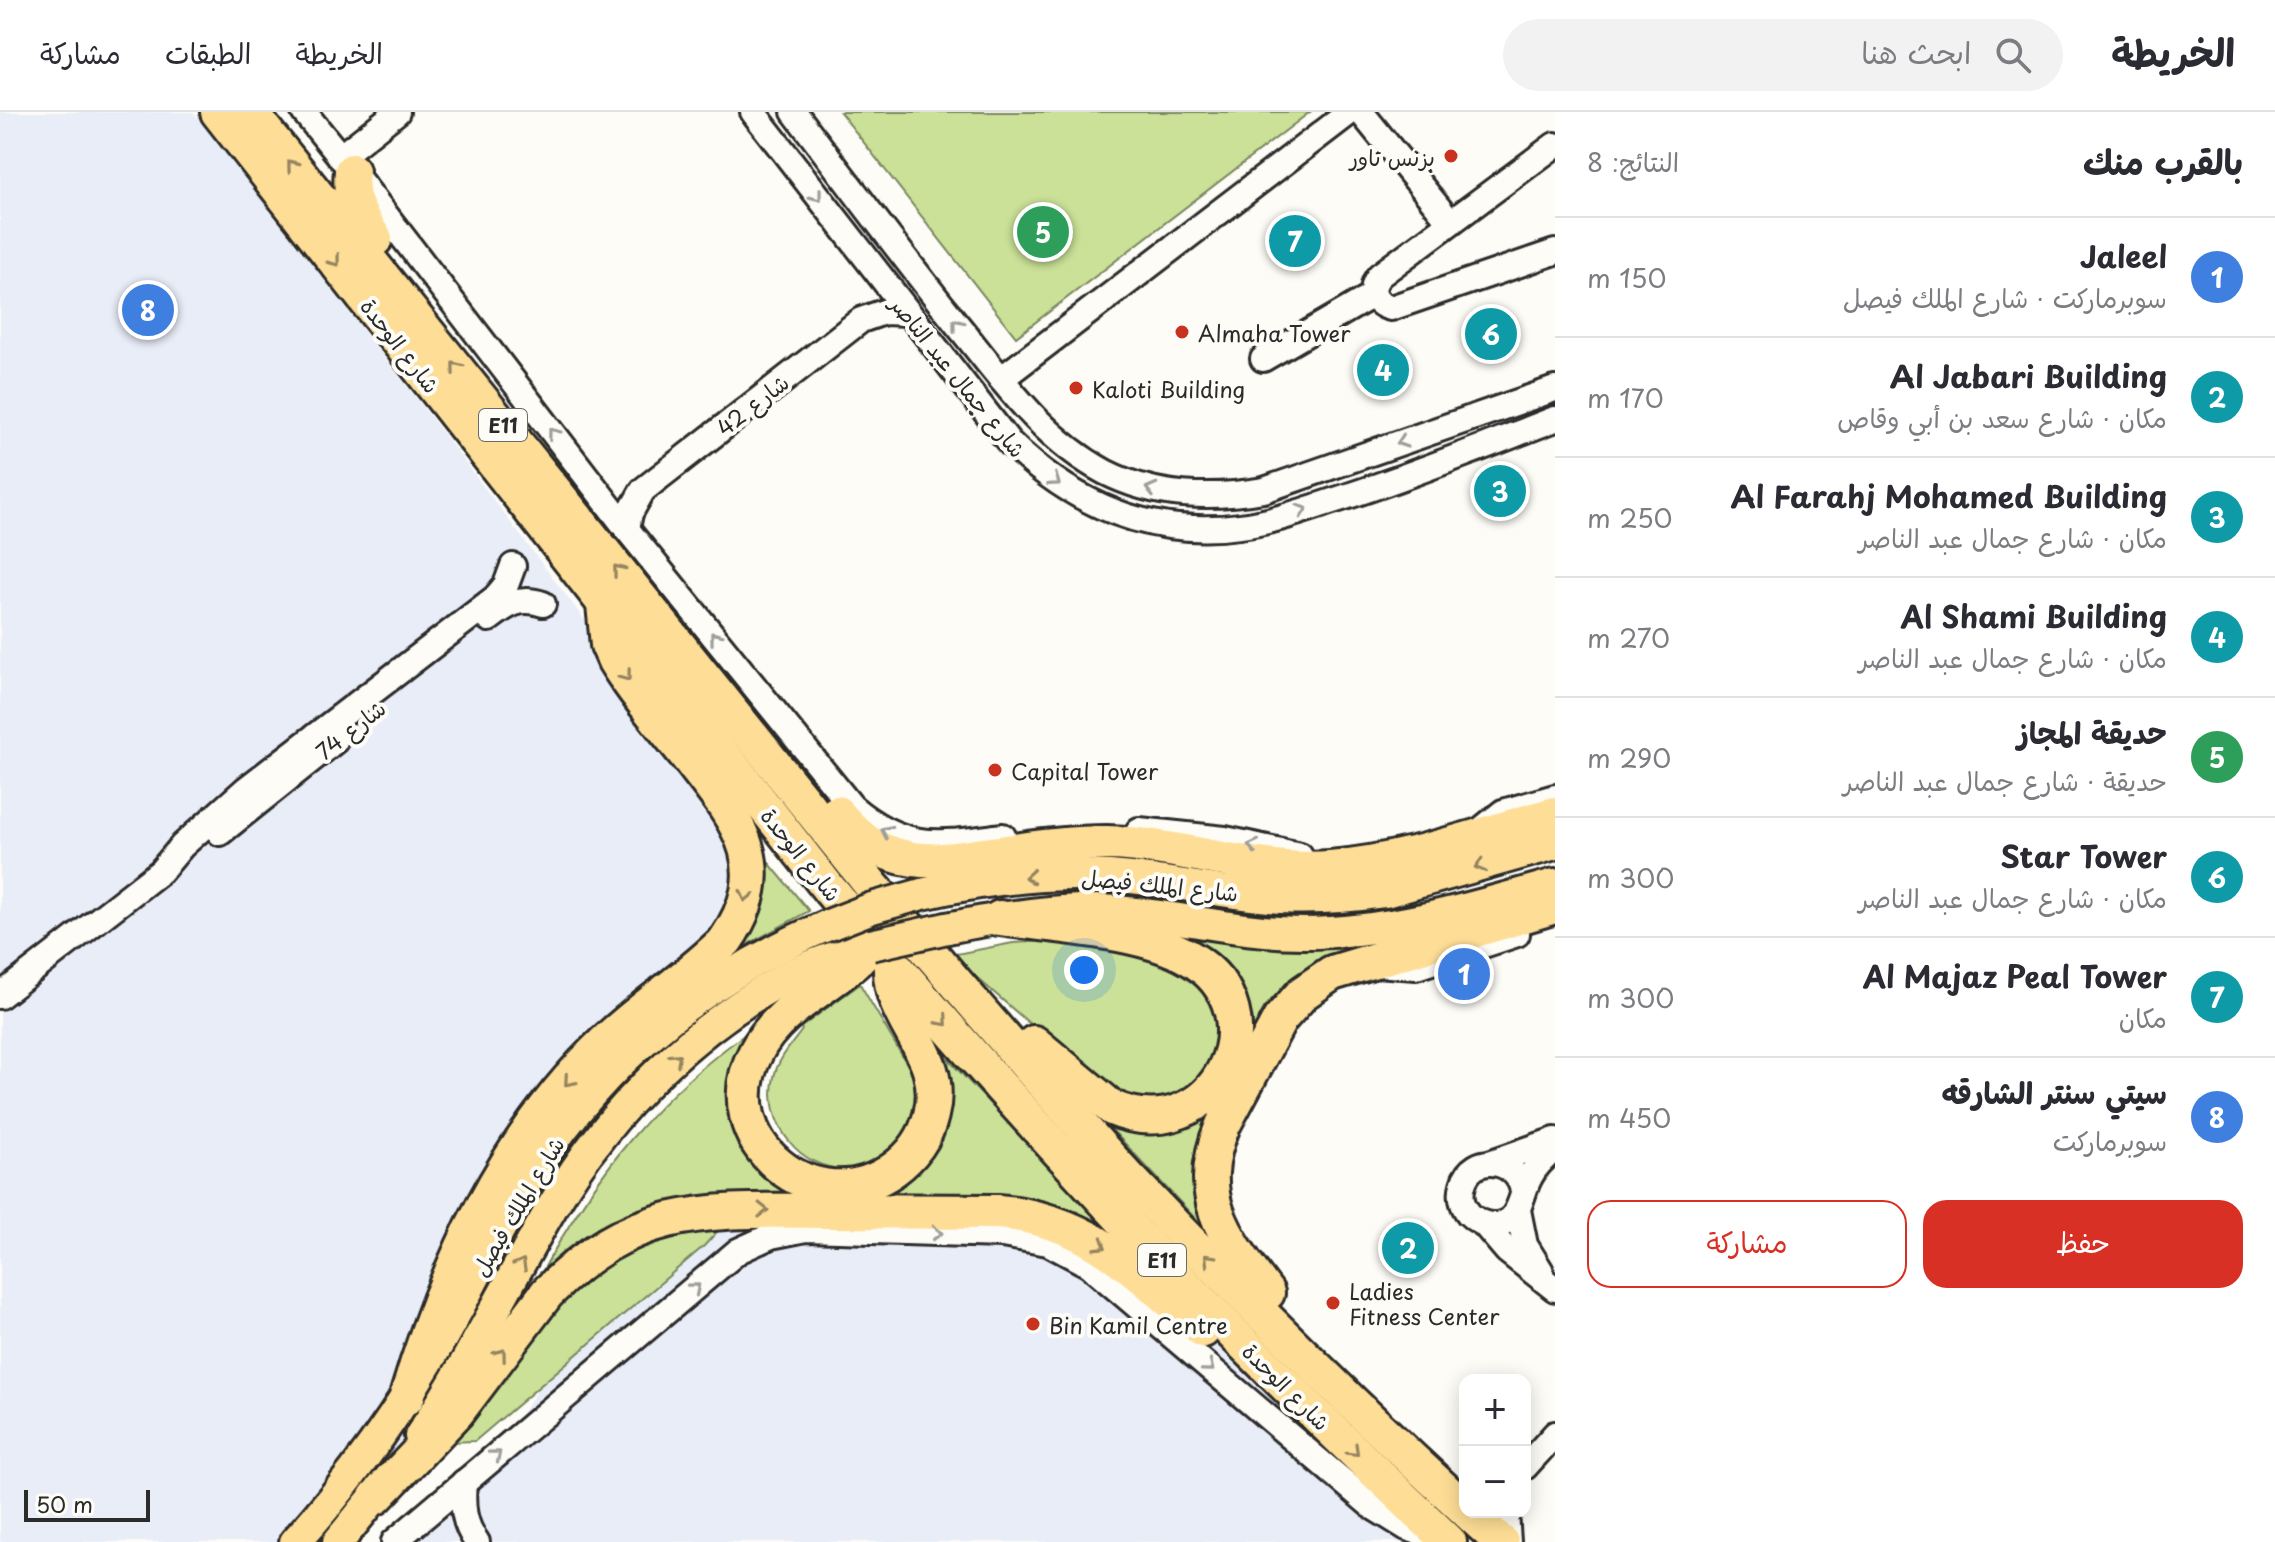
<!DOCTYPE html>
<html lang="ar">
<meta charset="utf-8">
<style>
:root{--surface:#fff;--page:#f2f2f3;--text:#2b2b33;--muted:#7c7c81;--line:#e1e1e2;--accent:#d93025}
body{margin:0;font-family:"Playpen Sans","Playpen Sans Arabic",sans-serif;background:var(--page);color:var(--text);direction:rtl}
.controls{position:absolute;right:24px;bottom:24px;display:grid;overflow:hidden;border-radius:16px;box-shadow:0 4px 20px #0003}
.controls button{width:72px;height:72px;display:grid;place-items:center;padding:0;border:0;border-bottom:2px solid var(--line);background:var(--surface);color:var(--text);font:40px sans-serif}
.scale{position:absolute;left:24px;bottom:20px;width:126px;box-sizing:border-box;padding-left:8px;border:4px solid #2b2b2b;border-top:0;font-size:22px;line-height:28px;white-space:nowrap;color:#2b2b2b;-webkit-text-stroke:6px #fdfcf7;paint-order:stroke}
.you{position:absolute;left:1084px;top:858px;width:28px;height:28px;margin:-20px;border:6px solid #fff;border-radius:50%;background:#1a73e8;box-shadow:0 0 0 12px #1a73e833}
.badge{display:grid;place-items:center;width:52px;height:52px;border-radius:50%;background:var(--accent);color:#fff;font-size:26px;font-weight:700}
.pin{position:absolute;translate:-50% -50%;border:4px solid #fff;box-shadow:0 2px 8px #0006}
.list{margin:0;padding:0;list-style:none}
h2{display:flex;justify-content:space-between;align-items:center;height:104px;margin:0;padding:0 32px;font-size:34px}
h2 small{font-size:26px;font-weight:400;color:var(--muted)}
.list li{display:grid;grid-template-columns:52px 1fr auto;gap:24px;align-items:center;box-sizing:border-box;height:120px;padding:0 32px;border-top:2px solid var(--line)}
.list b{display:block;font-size:30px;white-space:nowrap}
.list p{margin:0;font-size:26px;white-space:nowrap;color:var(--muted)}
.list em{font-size:26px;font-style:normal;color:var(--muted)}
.actions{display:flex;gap:16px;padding:24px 32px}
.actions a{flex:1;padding:18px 0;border:2px solid var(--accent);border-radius:24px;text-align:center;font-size:28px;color:var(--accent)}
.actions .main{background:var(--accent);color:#fff}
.icon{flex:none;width:44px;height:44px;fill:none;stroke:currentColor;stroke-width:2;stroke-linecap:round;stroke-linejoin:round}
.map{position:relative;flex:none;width:1555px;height:1430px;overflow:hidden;direction:ltr}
header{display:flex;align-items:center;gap:48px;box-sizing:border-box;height:112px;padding:0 40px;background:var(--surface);border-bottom:2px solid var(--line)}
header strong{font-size:38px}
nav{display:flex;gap:44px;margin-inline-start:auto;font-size:28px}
.search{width:560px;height:72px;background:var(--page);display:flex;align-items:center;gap:20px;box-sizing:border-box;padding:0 28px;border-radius:44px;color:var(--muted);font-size:30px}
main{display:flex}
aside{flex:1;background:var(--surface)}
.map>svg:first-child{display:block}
.built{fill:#e9edf8}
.green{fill:#cae197;stroke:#7a8661;stroke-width:2}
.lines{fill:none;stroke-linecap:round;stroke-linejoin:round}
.minor-casing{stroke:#2b2b2b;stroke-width:30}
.major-casing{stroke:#2b2b2b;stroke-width:36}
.highway-casing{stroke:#2b2b2b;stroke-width:40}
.minor{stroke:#fdfcf7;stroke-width:24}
.major{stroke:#fede96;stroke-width:30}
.highway{stroke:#fede96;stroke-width:34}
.major-bridge-casing{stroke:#2b2b2b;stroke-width:36;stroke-linecap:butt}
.major-bridge{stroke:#fede96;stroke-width:30}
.oneway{stroke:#948460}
.oneway2{stroke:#9e9e9b}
.poi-dot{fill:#c8321e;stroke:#fdfcf7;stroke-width:3}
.labels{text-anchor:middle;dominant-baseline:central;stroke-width:8;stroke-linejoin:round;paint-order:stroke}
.shield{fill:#fdfcf7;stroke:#6a6a68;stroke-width:2}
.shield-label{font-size:20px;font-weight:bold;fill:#2b2b2b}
.poi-label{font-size:22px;fill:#2b2b2b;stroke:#fdfcf7;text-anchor:start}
.street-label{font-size:22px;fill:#2b2b2b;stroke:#fdfcf7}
</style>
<header>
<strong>الخريطة</strong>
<div class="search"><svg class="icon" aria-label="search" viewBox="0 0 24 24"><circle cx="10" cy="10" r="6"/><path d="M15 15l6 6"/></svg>ابحث هنا</div>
<nav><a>الخريطة</a><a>الطبقات</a><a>مشاركة</a></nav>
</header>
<main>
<aside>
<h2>بالقرب منك<small>النتائج: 8</small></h2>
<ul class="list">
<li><span class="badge" style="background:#3f7fe0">1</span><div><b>Jaleel</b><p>سوبرماركت · شارع الملك فيصل</p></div><em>150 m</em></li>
<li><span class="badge" style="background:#0f9aa8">2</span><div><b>Al Jabari Building</b><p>مكان · شارع سعد بن أبي وقاص</p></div><em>170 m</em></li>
<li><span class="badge" style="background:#0f9aa8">3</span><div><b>Al Farahj Mohamed Building</b><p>مكان · شارع جمال عبد الناصر</p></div><em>250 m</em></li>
<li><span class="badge" style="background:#0f9aa8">4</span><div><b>Al Shami Building</b><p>مكان · شارع جمال عبد الناصر</p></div><em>270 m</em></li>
<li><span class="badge" style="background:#2e9e5b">5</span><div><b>حديقة المجاز</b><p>حديقة · شارع جمال عبد الناصر</p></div><em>290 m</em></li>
<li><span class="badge" style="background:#0f9aa8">6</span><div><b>Star Tower</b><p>مكان · شارع جمال عبد الناصر</p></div><em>300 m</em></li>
<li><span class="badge" style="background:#0f9aa8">7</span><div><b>Al Majaz Peal Tower</b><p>مكان</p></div><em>300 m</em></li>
<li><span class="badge" style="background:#3f7fe0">8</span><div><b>سيتي سنتر الشارقه</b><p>سوبرماركت</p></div><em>450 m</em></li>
</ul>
<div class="actions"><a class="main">حفظ</a><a>مشاركة</a></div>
</aside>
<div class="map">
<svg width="1555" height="1430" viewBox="0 0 1555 1430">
<rect width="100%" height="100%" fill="#fdfcf7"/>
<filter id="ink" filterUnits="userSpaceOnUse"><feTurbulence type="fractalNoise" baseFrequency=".0125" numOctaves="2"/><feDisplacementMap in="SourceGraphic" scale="16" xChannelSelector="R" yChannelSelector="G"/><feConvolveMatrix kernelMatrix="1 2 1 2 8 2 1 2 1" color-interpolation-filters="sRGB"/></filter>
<g filter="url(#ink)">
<g class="built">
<path d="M0,0H193L430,304L619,553L739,723L733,790L646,896L585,1003L521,1140L464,1288L330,1430H0Z"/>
<path d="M1008,1102L1160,1182L1434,1430H390L501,1331L553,1256L684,1125L730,1115Z"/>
</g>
<g class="green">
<path d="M840,0H1310L1016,225Z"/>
<path d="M750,728L809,799L728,843Z"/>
<path d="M1200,824C1273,839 1331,838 1404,834L1265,920L1208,1120L1099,1004C1121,1010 1147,1022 1170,1018C1204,1011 1213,998 1230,970C1236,959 1248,946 1251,933C1261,891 1232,851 1198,830Z"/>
<path d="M1063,828L1174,847L1224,903L1206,970L1149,993L1101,974L951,843L1013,831Z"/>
<path d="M860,872L911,959C924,997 912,1029 877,1047C867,1052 859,1057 848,1057C800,1059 763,1011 774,965C778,947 791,933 802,918L801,915Z"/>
<path d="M761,911L739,986L815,1084L754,1088L536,1171C596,1060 657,982 761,911Z"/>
<path d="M946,945L1103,1112L1096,1120L896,1090L898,1073L939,950Z"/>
<path d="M726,1110L704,1134L475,1329L450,1330L570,1178L643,1129Z"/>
</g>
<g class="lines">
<defs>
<g id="minor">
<path d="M304,0L352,59L630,421L852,695C905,740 939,732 1003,724"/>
<path d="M753,0L1009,330C1073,392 1149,426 1240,414C1275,410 1310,396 1345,385C1416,362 1485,334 1555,307"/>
<path d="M794,0C849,72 903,145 960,216C1004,270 1043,327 1105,360C1156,386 1210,387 1264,378L1555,277"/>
<path d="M1361,0L1450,110"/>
<path d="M1555,33L1380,163C1368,176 1373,192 1391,196L1555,140"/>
<path d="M340,45L397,0"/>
<path d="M1263,247L1373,183"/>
<path d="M1001,267L1350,0"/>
<path d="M627,417L630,401L643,378L861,208L884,200L908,201"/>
<path d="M489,507C507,493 520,484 543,492"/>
<path d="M1482,717L1503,700L1555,685"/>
<path d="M1139,718L1225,727L1300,743"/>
<path d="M220,721L335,629"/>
<path d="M1376,852L1416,855L1517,822"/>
<path d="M0,884L161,759L182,734L246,677L495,486L506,473L513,454"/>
<path d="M1492,1050L1555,1028"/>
<path d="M1523,1080C1519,1047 1472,1039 1463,1073C1460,1083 1462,1094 1469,1102C1475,1108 1482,1112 1491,1113C1522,1114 1519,1084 1530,1065C1536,1053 1545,1045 1555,1037"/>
<path d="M1518,1098L1525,1133L1541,1159"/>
<path d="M1484,1112L1507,1139L1555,1177"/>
<path d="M1525,1355L1555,1322"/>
<path d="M464,1370C462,1392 463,1412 477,1430"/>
<path d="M1506,1400L1508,1430"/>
<path d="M394,1430L738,1139L771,1124L806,1117L1002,1123L1048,1131L1089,1153L1373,1395L1407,1416L1441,1427"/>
</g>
<g id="major">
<path d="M922,782C984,768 1047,760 1110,764C1168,768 1224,782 1281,786C1316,788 1351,785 1385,780L1555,732"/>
<path d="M947,816C1003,805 1059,795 1117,799C1179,804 1241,821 1304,821C1389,821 1474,795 1555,772"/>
<path d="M420,1324C470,1250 508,1169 554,1092C610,997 698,910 797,860C821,848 846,841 871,833"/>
<path d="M295,1430C352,1367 401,1298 443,1224C479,1161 508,1093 550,1034C620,935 715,861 826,814"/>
<path d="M338,1430L390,1366"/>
</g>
<g id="highway">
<path d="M218,0L829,777C919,883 1010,988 1105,1089C1215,1207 1332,1319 1449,1430"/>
<path d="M250,0L872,774C957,871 1040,971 1128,1065C1237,1180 1349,1290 1465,1397"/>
<path d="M352,59C348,88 360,104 375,127"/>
<path d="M837,701C861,728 876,741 913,747C939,751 965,745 992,742C1030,737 1068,731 1107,731C1182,732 1254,762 1330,756C1406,750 1482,722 1555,702"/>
<path d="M1000,806C1055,814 1143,818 1190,846C1283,900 1215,1040 1112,996L1034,931"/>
<path d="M871,833C838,874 781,891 756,940C710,1028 815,1114 894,1057C912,1044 926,1025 931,1003C947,942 889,911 891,855"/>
<path d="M1267,1181C1225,1125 1192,1085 1223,1013L1280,907L1303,881L1332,861L1555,794"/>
<path d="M407,1285C446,1154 505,1025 606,929C644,893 689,865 726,828C774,758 742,714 697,657C670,621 638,587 615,549L608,533L604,492"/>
<path d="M376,1385L457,1300L547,1181C633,1093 707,1098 821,1099C880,1099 939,1100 998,1100C1092,1108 1136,1160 1203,1218"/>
<path d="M1468,1400L1501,1430"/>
</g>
</defs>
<use href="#minor" class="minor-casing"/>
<use href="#major" class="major-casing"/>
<use href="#highway" class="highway-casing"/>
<use href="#minor" class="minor"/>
<use href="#major" class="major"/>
<use href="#highway" class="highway"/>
<defs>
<g id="major-bridge">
<path d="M826,814L872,796L922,782"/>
<path d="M871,833L947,816"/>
</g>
</defs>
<use href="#major-bridge" class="major-bridge-casing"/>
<use href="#major-bridge" class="major-bridge"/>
</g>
<defs><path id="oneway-chevron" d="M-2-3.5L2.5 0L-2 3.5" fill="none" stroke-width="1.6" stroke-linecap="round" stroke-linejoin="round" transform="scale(2)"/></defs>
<g class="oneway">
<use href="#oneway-chevron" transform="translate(292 53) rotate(-129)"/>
<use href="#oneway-chevron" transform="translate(335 149) rotate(52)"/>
<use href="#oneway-chevron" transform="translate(456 255) rotate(-129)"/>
<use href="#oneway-chevron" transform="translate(618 458) rotate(-129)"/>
<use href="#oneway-chevron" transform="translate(626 564) rotate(53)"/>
<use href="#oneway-chevron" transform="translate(1480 754) rotate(164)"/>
<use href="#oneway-chevron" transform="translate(1030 765) rotate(176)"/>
<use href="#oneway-chevron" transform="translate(746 784) rotate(103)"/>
<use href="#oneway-chevron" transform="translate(943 909) rotate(49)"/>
<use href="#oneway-chevron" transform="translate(676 946) rotate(-43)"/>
<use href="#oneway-chevron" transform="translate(569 969) rotate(131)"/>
<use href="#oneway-chevron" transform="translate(763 1098) rotate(1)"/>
<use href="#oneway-chevron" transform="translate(1101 1133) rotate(32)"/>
<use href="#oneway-chevron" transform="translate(1209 1147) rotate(-134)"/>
<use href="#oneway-chevron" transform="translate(521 1152) rotate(-61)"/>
<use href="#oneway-chevron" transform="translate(501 1242) rotate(-53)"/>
<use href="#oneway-chevron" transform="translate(1354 1339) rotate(44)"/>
</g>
<g class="oneway2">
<use href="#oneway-chevron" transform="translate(817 84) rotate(52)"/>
<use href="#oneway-chevron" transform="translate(957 212) rotate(-129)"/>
<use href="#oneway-chevron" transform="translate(553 321) rotate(-127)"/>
<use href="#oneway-chevron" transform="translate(1402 330) rotate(161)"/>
<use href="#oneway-chevron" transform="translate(1055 369) rotate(35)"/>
<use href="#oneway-chevron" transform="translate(1151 377) rotate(-165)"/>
<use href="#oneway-chevron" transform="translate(1302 398) rotate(-18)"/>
<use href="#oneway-chevron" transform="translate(715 525) rotate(-129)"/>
<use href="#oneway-chevron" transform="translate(886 719) rotate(-154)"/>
<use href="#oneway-chevron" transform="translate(1253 734) rotate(-167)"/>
<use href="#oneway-chevron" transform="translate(937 1121) rotate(2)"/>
<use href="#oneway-chevron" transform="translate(695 1176) rotate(-40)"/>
<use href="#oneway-chevron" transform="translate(1209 1255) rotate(40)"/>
<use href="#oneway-chevron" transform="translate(496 1343) rotate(-40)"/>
</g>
</g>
<g class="poi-dot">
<circle cx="1451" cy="44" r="8"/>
<circle cx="1182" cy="220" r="8"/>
<circle cx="1076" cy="276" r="8"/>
<circle cx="995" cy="658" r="8"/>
<circle cx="1333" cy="1191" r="8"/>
<circle cx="1033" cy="1212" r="8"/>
</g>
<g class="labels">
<g class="shield">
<rect x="479" y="297" width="48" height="32" rx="6"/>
<rect x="1138" y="1132" width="48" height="32" rx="6"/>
</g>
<g class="shield-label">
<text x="503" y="313">E11</text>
<text x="1162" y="1148">E11</text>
</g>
<g class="poi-label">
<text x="1435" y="44" text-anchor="end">بزنس تاور</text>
<text x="1198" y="220">Almaha Tower</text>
<text x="1092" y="276">Kaloti Building</text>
<text x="1011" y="658">Capital Tower</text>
<text x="1349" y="1178">Ladies<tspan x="1349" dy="25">Fitness Center</tspan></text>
<text x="1049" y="1212">Bin Kamil Centre</text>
</g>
<g class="street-label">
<text transform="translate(401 233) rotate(52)">شارع الوحدة</text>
<text transform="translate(959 264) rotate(51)">شارع جمال عبد الناصر</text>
<text transform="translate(752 292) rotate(-38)">شارع 42</text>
<text transform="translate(350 617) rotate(-38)">شارع 74</text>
<text transform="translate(802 742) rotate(51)">شارع الوحدة</text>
<text transform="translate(1160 772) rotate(6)">شارع الملك فيصل</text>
<text transform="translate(517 1094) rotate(-59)">شارع الملك فيصل</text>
<text transform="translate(1287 1274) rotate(45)">شارع الوحدة</text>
</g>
</g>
</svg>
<div class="controls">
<button>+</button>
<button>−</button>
</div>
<div class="scale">50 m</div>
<div class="you"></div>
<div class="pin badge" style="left:1464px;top:862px;background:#3f7fe0">1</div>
<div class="pin badge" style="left:1408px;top:1136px;background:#0f9aa8">2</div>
<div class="pin badge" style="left:1500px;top:379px;background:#0f9aa8">3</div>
<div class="pin badge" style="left:1383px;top:258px;background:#0f9aa8">4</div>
<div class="pin badge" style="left:1043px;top:120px;background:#2e9e5b">5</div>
<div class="pin badge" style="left:1491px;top:222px;background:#0f9aa8">6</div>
<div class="pin badge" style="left:1295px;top:129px;background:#0f9aa8">7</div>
<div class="pin badge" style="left:148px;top:198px;background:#3f7fe0">8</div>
</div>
</main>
